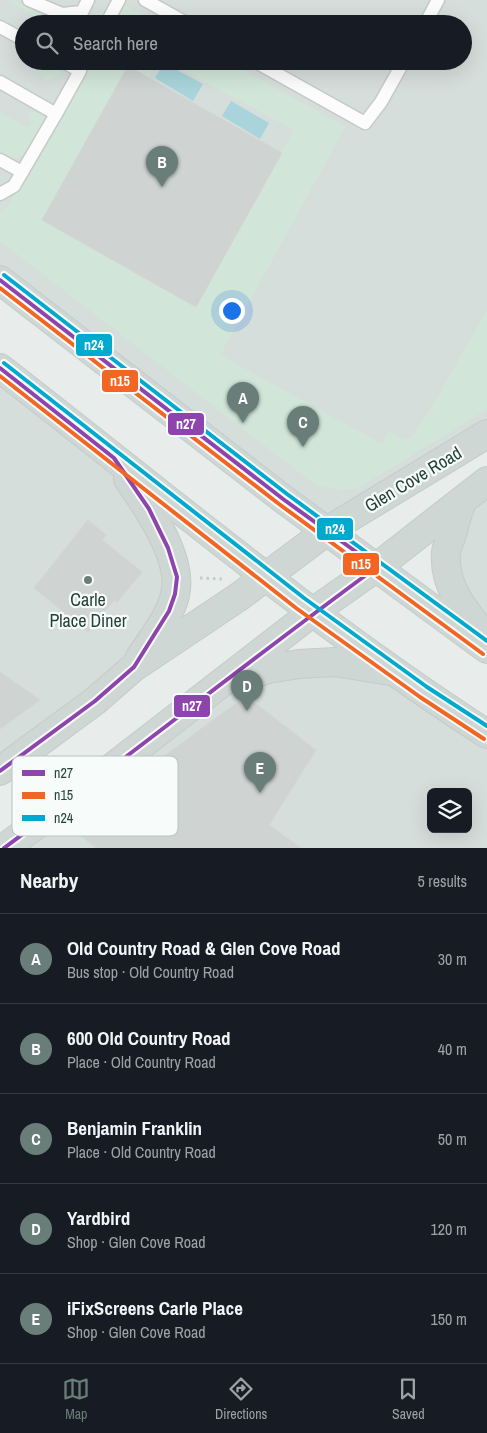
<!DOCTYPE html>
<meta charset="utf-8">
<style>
:root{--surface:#171b24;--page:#20242c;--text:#f1f3f6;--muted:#9ea1a6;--line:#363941;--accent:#697e78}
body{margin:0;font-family:"Archivo Narrow",sans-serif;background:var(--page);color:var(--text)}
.controls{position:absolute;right:15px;bottom:15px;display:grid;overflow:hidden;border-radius:8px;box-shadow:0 5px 20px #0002}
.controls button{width:45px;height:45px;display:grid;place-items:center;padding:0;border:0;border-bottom:1px solid var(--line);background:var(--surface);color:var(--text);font:25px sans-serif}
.you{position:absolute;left:231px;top:310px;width:18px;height:18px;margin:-12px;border:4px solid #fff;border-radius:50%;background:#1a73e8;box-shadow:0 0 0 8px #1a73e833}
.badge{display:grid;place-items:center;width:32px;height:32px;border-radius:50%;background:var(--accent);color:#fff;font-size:16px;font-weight:700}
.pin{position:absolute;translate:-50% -41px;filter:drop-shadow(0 1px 2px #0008)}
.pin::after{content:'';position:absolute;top:26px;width:18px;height:15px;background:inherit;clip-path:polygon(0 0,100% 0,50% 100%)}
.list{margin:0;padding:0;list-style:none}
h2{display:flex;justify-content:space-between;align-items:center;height:65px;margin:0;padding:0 20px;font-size:21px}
h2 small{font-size:16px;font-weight:400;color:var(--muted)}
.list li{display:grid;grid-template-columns:32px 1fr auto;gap:15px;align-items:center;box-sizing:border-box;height:90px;padding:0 20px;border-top:1px solid var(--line)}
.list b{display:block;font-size:19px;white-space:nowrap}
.list p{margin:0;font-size:16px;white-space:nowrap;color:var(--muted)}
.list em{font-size:16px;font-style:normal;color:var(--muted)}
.icon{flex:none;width:28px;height:28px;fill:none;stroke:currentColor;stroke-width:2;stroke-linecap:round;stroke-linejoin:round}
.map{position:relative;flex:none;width:487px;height:848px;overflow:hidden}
.search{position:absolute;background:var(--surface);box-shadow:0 5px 20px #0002;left:15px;right:15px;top:15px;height:55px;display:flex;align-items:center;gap:12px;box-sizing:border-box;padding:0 18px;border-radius:28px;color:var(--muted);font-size:19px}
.sheet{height:515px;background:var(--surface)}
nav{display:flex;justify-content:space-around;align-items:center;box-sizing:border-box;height:70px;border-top:1px solid var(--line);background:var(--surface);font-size:14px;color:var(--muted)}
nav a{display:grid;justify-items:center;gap:2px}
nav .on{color:var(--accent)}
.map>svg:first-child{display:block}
.built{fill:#d6dedb;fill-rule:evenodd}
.green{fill:#d1e6d8}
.water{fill:#a9d4db}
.building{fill:#cfd4d2;stroke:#d1d6d4}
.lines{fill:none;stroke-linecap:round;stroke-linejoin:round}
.service-casing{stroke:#c5cac8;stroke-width:15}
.primary-casing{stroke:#c3ccc9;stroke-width:30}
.path{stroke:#c3ccca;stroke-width:3;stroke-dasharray:2.5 4;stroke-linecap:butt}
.service{stroke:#fcfcfc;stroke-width:12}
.primary{stroke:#cfd7d5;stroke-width:28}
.bus-1-casing{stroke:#f7fbf9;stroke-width:8}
.bus-2-casing{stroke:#f7fbf9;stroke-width:8}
.bus-3-casing{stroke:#f7fbf9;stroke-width:8}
.bus-1{stroke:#8e44ad;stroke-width:4}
.bus-2{stroke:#f26522;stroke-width:4}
.bus-3{stroke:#00a9ce;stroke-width:4}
.poi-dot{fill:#697e78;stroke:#f7fbf9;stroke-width:2}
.labels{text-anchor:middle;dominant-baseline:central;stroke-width:4.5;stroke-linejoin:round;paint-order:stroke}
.street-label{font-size:18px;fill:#24423a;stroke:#f7fbf9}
.poi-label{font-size:18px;fill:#24423a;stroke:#f7fbf9}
.key{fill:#f7fbf9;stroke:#b8c4c0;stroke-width:1}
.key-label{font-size:14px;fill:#24423a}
.line-badge{stroke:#f7fbf9;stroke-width:2}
.badge-label{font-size:14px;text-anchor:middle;font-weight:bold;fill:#fff}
</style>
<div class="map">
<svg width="487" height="848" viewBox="0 0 487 848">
<rect width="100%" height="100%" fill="#e8edeb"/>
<g class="built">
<path d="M0,0H487V435L327,531L0,280ZM24,24H463V61H24Z"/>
<path d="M0,368L114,458L176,570L134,667L0,772Z"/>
<path d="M487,485V633L451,576L466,501Z"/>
<path d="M277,666L394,671L487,735V848H6L216,688ZM431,792H468V829H431Z"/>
</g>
<g class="green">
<path d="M8,0H13L60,24H48Z"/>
<path d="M110,0H115L101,24H88L98,18Z"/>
<path d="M123,4L159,24H112Z"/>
<path d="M91,61H157L149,78L128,67L42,220L196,307L294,130L166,61H227L346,127L342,131L332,151L220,355L382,444L389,431L404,440L411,438L431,409L487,310V409L404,460L357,488L339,490L316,485L0,241V212L7,208Z"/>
<path d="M51,63H55L60,71L62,76L45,81L42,73L35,75L33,67Z"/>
<path d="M29,111L48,114C42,127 31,155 16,158C11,159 5,158 0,157V112L25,127L31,125Z"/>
</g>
<g class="water">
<path d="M164,63L203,84L193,101L155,78Z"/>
<path d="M231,101L269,123L260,139L222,116Z"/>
</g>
<g class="building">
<path d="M128,66L282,153L196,307L42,220Z"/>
<path d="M88,520L106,535L102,540L142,572L117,602L114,600L88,632L34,588Z"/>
<path d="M0,672L40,700L0,729Z"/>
<path d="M246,696L316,750L269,825L301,848H96L69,826Z"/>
</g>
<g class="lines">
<defs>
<g id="service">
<path d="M29,0L62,14L82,12L88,0"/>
<path d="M145,0L188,24"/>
<path d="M106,24L119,0"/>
<path d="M425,24L438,0"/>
<path d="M0,27L24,40"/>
<path d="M254,61L365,123L381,102L404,61"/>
<path d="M0,82L56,114L80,71L62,61"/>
<path d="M0,160L22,172"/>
<path d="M0,194L14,186L56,114"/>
</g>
<g id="primary">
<path d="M0,280L283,499L487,649"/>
<path d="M0,368C160,492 316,624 487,734"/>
<path d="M128,479C148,508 184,559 175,595C170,617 151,640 139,659"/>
<path d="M462,501C458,512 455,523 452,534C450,540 447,546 446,552C443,587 466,613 486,637"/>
<path d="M239,679L268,669L299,664L335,662L390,671"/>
<path d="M0,771L95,701L134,667L240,596L327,531L487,434"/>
<path d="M4,848L65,804L313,612L377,567L487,481"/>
</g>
</defs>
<use href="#service" class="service-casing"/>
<use href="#primary" class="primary-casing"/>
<path class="path" d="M200,578L222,579"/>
<use href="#service" class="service"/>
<use href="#primary" class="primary"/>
<defs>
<g id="bus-1">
<path d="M0,280L283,499L377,567C251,659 130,756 4,848"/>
<path d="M0,368L114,458L149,509L168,548L177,577L175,594L169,611L134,667L95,701L0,771"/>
</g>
<g id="bus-2">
<path d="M0,288L279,504L483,654"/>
<path d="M0,376L296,608L420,697L484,739"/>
</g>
<g id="bus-3">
<path d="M4,275L287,494L487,641"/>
<path d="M4,363L304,598L427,687L487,726"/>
</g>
</defs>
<use href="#bus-1" class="bus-1-casing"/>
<use href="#bus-2" class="bus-2-casing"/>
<use href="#bus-3" class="bus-3-casing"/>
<use href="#bus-1" class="bus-1"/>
<use href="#bus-2" class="bus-2"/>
<use href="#bus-3" class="bus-3"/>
</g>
<circle class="poi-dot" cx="88" cy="580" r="5"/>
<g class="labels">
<g class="street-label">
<text transform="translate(413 479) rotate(-31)">Glen Cove Road</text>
</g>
<g class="poi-label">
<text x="88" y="599">Carle<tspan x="88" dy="21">Place Diner</tspan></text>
</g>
</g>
<rect x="12" y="756" width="166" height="80" rx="8" class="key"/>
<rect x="22" y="770" width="23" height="6" fill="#8e44ad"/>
<rect x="22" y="792" width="23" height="7" fill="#f26522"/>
<rect x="22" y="815" width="23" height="6" fill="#00a9ce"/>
<g class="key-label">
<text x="54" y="778">n27</text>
<text x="54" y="800">n15</text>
<text x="54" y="823">n24</text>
</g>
<g class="line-badge">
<rect x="75" y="333" width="38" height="24" rx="5" fill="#00a9ce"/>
<rect x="101" y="369" width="38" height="24" rx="5" fill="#f26522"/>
<rect x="167" y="412" width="38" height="24" rx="5" fill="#8e44ad"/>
<rect x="316" y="517" width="38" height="24" rx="5" fill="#00a9ce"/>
<rect x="342" y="552" width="38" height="24" rx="5" fill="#f26522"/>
<rect x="173" y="694" width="38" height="24" rx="5" fill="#8e44ad"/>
</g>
<g class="badge-label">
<text x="94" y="350">n24</text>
<text x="120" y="386">n15</text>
<text x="186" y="429">n27</text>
<text x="335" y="534">n24</text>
<text x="361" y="569">n15</text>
<text x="192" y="711">n27</text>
</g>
</svg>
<div class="controls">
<button><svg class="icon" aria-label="layers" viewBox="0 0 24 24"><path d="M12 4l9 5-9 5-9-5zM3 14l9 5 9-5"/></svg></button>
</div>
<div class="you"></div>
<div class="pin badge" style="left:243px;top:423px">A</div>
<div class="pin badge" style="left:162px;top:187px">B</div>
<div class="pin badge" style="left:303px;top:447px">C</div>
<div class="pin badge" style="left:247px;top:711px">D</div>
<div class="pin badge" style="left:260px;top:793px">E</div>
<div class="search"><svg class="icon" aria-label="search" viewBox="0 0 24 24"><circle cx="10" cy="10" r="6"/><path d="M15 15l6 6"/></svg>Search here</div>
</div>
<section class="sheet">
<h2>Nearby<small>5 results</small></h2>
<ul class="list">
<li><span class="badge">A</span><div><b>Old Country Road &amp; Glen Cove Road</b><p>Bus stop · Old Country Road</p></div><em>30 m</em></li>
<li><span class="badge">B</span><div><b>600 Old Country Road</b><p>Place · Old Country Road</p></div><em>40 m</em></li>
<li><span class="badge">C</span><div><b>Benjamin Franklin</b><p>Place · Old Country Road</p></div><em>50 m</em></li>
<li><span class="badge">D</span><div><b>Yardbird</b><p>Shop · Glen Cove Road</p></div><em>120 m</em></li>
<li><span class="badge">E</span><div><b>iFixScreens Carle Place</b><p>Shop · Glen Cove Road</p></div><em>150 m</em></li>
</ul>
</section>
<nav>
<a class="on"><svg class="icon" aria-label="map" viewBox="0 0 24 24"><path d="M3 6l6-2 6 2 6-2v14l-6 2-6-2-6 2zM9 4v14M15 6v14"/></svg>Map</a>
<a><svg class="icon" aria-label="directions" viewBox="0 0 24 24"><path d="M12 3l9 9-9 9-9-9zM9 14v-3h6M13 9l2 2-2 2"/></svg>Directions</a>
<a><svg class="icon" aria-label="saved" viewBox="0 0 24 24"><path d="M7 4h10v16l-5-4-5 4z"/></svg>Saved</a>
</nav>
